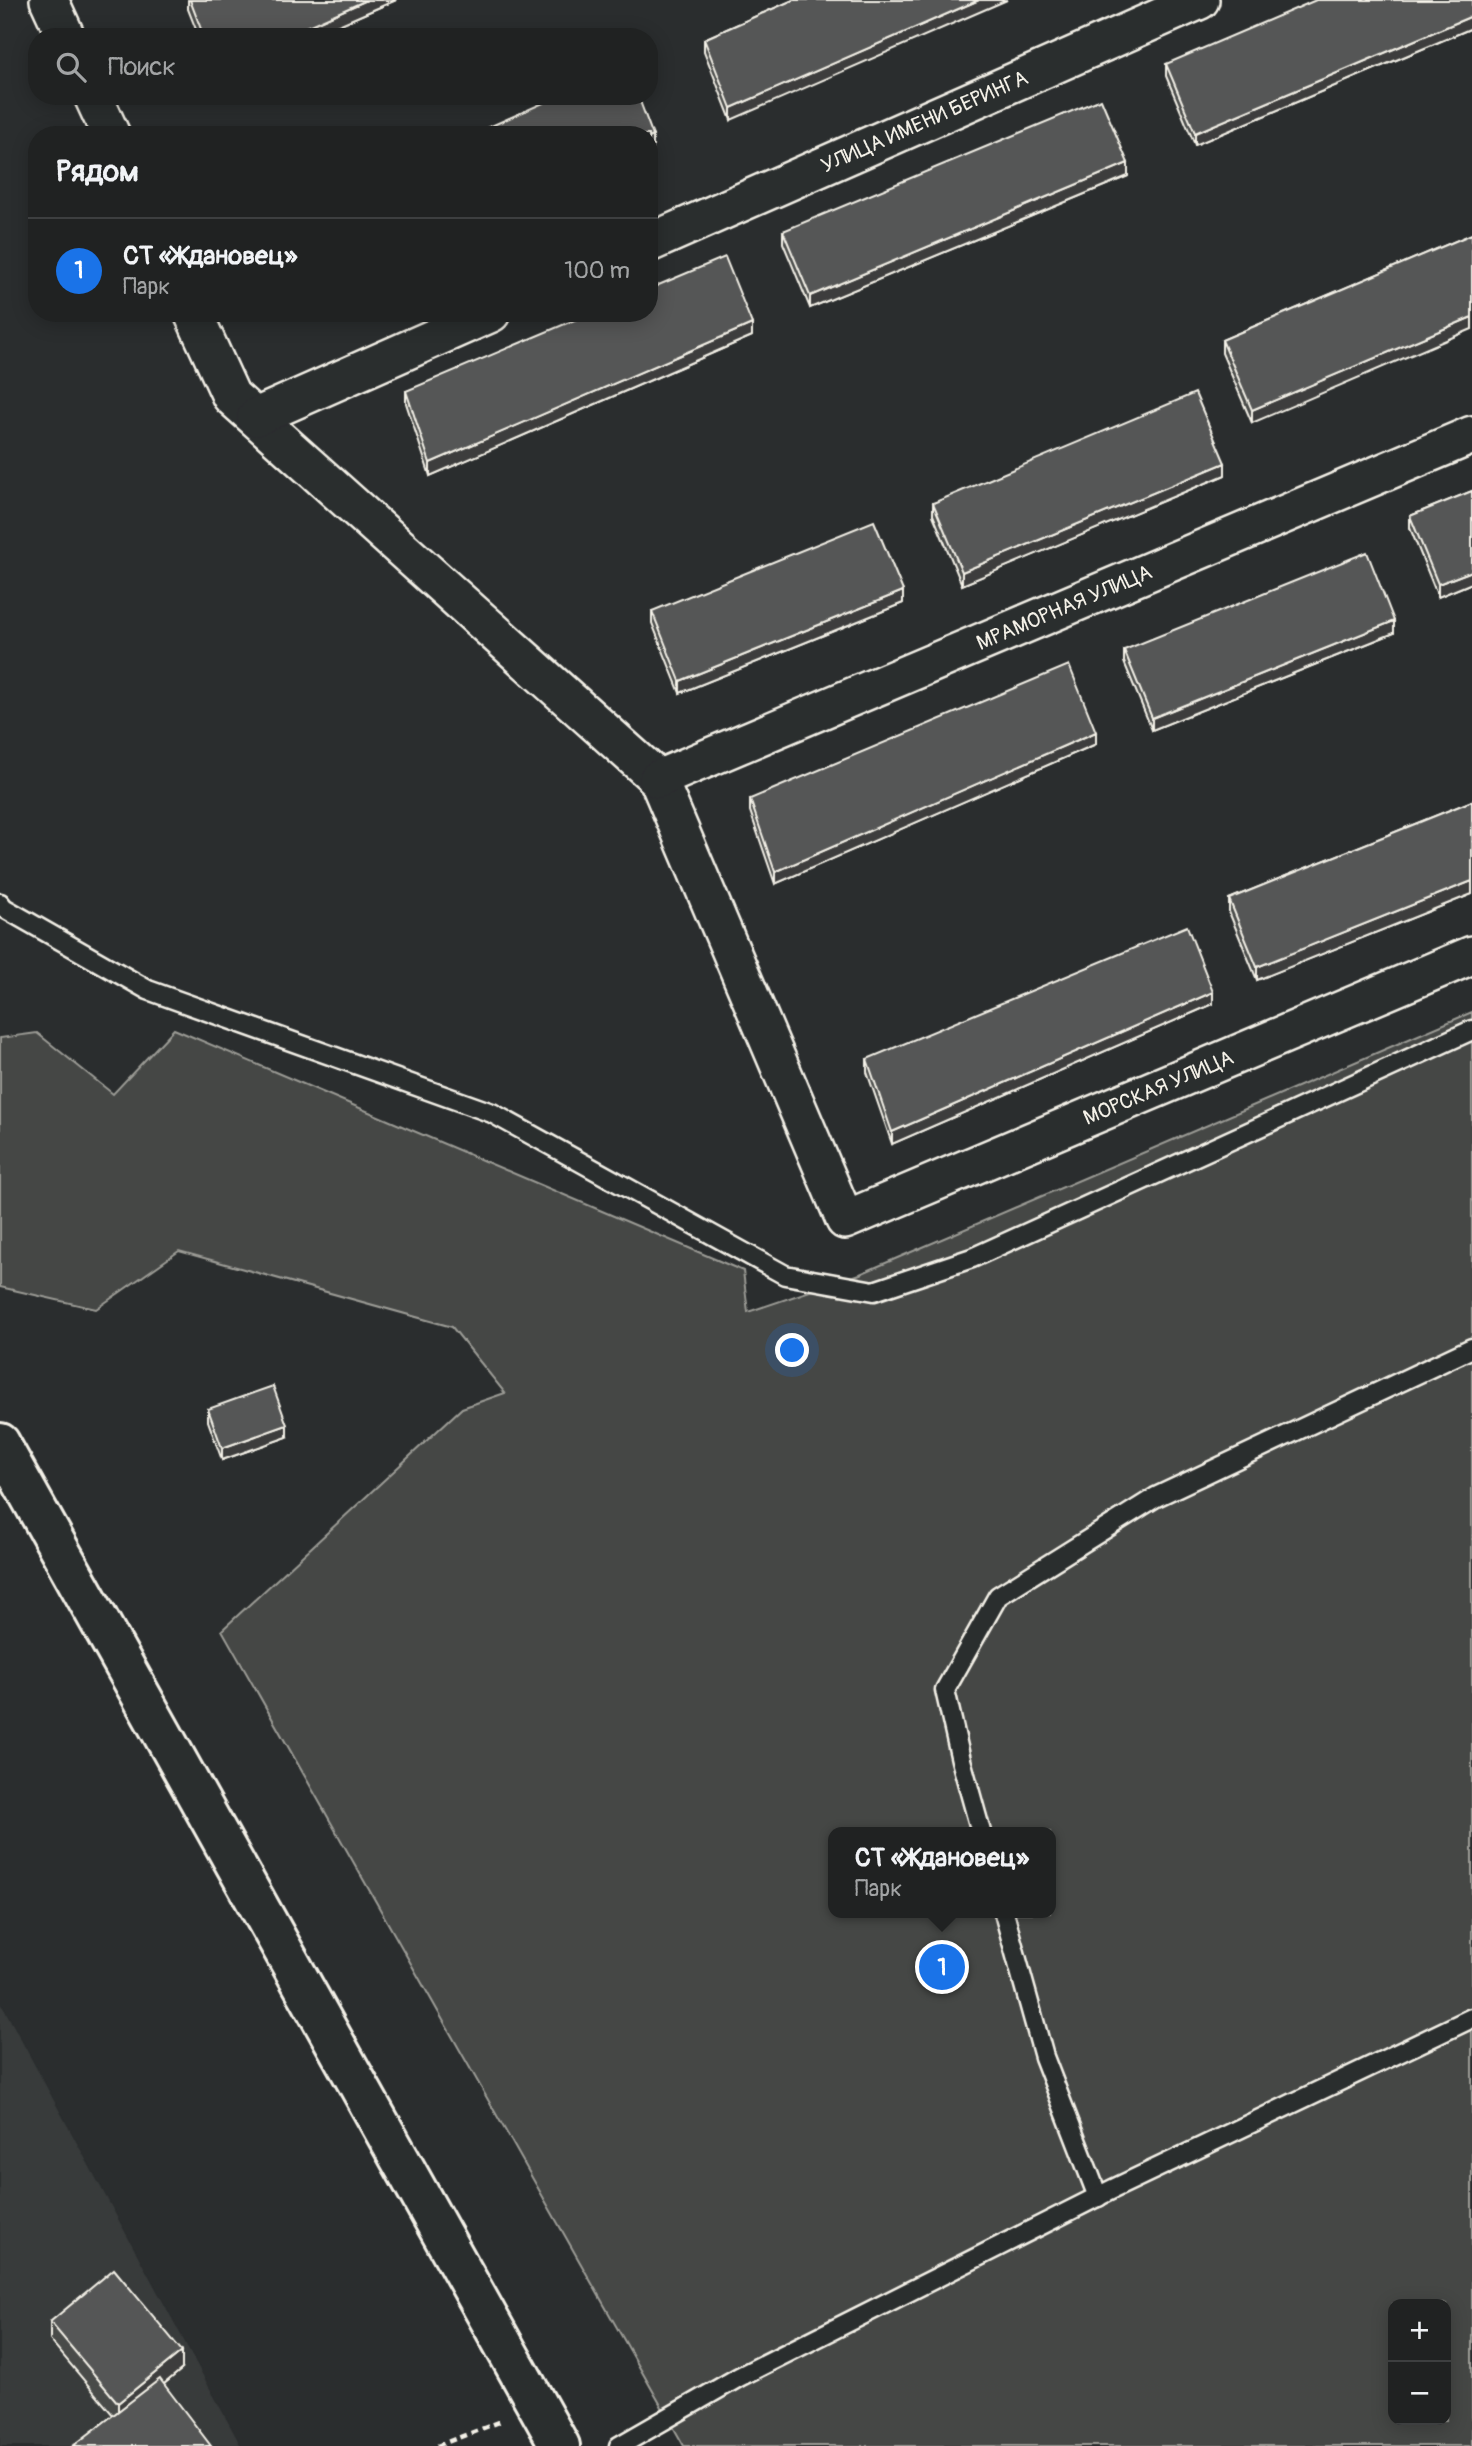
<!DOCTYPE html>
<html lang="ru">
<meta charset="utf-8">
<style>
:root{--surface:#202222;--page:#2d2f2f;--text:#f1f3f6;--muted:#a2a4a5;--line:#3d3f40;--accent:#1a73e8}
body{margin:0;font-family:Pangolin,sans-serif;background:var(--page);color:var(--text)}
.controls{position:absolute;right:21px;bottom:21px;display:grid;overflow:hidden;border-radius:14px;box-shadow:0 4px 18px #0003}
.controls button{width:63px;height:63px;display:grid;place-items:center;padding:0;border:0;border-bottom:2px solid var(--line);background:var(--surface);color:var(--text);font:35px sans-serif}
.you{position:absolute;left:793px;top:1351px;width:24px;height:24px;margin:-18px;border:5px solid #fff;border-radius:50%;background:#1a73e8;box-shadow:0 0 0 10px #1a73e833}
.badge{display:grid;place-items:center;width:46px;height:46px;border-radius:50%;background:var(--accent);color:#fff;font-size:23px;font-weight:700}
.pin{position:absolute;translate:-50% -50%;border:4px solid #fff;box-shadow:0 2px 7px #0006}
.popup{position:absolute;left:828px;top:1827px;width:228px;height:91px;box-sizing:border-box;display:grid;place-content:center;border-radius:14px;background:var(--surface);filter:drop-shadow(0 2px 5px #0005);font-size:23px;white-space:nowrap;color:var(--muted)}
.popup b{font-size:26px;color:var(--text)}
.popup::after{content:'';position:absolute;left:50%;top:100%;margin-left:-14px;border:14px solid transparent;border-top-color:var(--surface)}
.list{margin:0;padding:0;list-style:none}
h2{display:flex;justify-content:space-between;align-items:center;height:91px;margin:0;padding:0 28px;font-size:30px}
h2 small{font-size:23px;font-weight:400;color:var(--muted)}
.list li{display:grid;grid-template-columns:46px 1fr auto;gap:21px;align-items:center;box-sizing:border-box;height:105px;padding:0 28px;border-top:2px solid var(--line)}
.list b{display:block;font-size:26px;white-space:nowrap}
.list p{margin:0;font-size:23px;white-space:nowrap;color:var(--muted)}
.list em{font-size:23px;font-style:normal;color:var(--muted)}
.icon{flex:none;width:38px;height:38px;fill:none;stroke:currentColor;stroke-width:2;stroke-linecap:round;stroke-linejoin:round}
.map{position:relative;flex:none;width:1472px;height:2446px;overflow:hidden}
.search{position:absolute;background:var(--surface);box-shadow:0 4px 18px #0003;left:28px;top:28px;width:630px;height:77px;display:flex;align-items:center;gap:18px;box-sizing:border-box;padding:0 24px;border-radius:28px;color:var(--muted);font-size:26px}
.panel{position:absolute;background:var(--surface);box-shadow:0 4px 18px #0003;left:28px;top:126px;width:630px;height:196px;border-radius:28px}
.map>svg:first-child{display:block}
.built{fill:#373a3a}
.green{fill:#444645;stroke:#9c9c96;stroke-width:2;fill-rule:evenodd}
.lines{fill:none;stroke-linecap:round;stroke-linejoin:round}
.lane-casing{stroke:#f4f1e8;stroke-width:23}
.street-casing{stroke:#f4f1e8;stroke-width:42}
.primary-casing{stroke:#f4f1e8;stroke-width:44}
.path{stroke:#f4f1e8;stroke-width:4.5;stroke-dasharray:7 5;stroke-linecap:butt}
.lane{stroke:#2a2d2e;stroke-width:18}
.street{stroke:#2a2d2e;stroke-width:37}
.primary{stroke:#2a2d2e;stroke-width:38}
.wall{fill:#494b4a;stroke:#f4f1e8;stroke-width:2}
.shaded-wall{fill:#3c3d3c;stroke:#f4f1e8;stroke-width:2}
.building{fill:#555756;stroke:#f4f1e8;stroke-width:2}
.labels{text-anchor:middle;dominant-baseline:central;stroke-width:6;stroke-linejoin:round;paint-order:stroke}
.street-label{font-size:21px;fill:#f4f1e8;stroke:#2a2d2e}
</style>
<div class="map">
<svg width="1472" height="2446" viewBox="0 0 1472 2446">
<rect width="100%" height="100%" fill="#2a2d2e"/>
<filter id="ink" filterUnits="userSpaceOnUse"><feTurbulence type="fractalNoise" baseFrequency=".0143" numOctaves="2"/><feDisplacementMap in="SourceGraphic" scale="14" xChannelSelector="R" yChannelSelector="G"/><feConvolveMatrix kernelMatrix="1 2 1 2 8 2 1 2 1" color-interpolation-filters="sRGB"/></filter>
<g filter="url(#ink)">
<path class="built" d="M0,2001L241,2446H0Z"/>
<path class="green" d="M1472,1012V2446H684L222,1630L462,1408L505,1393L452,1327L179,1251L96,1309L0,1287V1038L37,1033L113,1094L174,1029L743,1271L748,1312L860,1274ZM834,1832H1050V1913H834ZM1393,2304H1446V2420H1393Z"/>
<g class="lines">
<defs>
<g id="lane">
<path d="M0,903L4,908L148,990L492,1113L785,1275L874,1291L972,1258L1472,1030"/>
<path d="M981,1832L961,1760L945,1690L998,1596L1156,1497L1472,1348"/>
<path d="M1004,1913L1044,2057L1098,2197"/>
<path d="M619,2446L739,2377L1113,2189L1472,2018"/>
</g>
<g id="street">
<path d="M49,0L66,37"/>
<path d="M93,96L111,135"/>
<path id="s1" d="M649,243L1200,0"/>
<path id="s2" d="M193,313L231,396L658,779L845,1220L1472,955"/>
<path d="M256,417L491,313"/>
<path id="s3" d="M658,779L1472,435"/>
</g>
<path id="primary" d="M0,1443L560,2446"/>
</defs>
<use href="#lane" class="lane-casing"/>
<use href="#street" class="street-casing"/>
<use href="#primary" class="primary-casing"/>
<path class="path" d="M437,2446L502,2421"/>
<use href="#lane" class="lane"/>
<use href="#street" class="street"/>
<use href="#primary" class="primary"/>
</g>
<g class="wall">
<path d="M188,0H396L311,37H199L188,9Z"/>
<path d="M793,0L731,120L704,51V39Z"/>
<path d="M1472,0V28L1195,145L1166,76V64Z"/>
<path d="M1128,176L810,308L783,243V231Z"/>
<path d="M1472,234L1252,423L1222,353V340Z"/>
<path d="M752,336L430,476L406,403V391Z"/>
<path d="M1225,475L962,585L933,515V503Z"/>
<path d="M1472,491V583L1438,597L1410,528V516Z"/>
<path d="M903,603L680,693L652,623V611Z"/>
<path d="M1394,633L1152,730L1124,662V650Z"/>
<path d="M1096,744L775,884L750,811V799Z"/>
<path d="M1472,801V894L1257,980L1229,912V899Z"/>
<path d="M1213,1004L892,1144L867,1072V1059Z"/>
<path d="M208,1409L287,1437L222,1460L208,1421Z"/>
<path d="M50,2322L182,2369L164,2384L113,2415L50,2340Z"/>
</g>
<g class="shaded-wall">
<path d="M367,0H396L311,37H283Z"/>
<path d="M979,0H1007L731,120V108Z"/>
<path d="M1472,16V28L1195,145V133Z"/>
<path d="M653,136V149L649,150V138Z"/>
<path d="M1128,163V176L810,308V296Z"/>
<path d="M1472,317V329L1252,423V410Z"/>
<path d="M752,324V336L430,476V463Z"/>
<path d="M1225,463V475L962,585V572Z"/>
<path d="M1472,571V583L1438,597V584Z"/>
<path d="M903,591V603L680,693V681Z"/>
<path d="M1394,621V633L1152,730V718Z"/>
<path d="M1096,732V744L775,884V872Z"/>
<path d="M1472,881V894L1257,980V967Z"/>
<path d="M1213,992V1004L892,1144V1132Z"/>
<path d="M287,1425V1437L222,1460V1448Z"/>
<path d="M182,2351V2369L118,2422V2403Z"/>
</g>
<g class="building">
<path d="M190,0H367L283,37H204Z"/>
<path d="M793,0H979L731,108L704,39Z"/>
<path d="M1316,0H1472V16L1195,133L1166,64Z"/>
<path d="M559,96H638L653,136L649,138V135H471Z"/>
<path d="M1101,99L1128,163L810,296L783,231Z"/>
<path d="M1472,234V317L1252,410L1222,340Z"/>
<path d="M725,257L752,324L430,463L406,391L591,313H649V289Z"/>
<path d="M1195,393L1225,463L962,572L933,503Z"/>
<path d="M1472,491V571L1438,584L1410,516Z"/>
<path d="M874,521L903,591L680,681L652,611Z"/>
<path d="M1367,552L1394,621L1152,718L1124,650Z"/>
<path d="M1069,665L1096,732L775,872L750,799Z"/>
<path d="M1472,801V881L1257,967L1229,899Z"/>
<path d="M1187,926L1213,992L892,1132L867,1059Z"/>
<path d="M273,1386L287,1425L222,1448L208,1409Z"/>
<path d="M114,2269L182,2351L118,2403L50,2322Z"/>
<path d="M160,2379L211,2446H73Z"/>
</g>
</g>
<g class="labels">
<g class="street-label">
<text stroke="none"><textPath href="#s1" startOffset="301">УЛИЦА ИМЕНИ БЕРИНГА</textPath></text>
<text stroke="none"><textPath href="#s3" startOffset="441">МРАМОРНАЯ УЛИЦА</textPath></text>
<text stroke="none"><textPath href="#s2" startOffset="1484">МОРСКАЯ УЛИЦА</textPath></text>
</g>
</g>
</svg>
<div class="controls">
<button>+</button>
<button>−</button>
</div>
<div class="you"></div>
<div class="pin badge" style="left:942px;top:1967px">1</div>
<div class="popup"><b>СТ «Ждановец»</b>Парк</div>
<div class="search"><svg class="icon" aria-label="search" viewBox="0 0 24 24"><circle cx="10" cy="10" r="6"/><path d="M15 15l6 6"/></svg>Поиск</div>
<section class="panel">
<h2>Рядом<small></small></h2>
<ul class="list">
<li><span class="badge">1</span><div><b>СТ «Ждановец»</b><p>Парк</p></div><em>100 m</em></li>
</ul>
</section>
</div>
